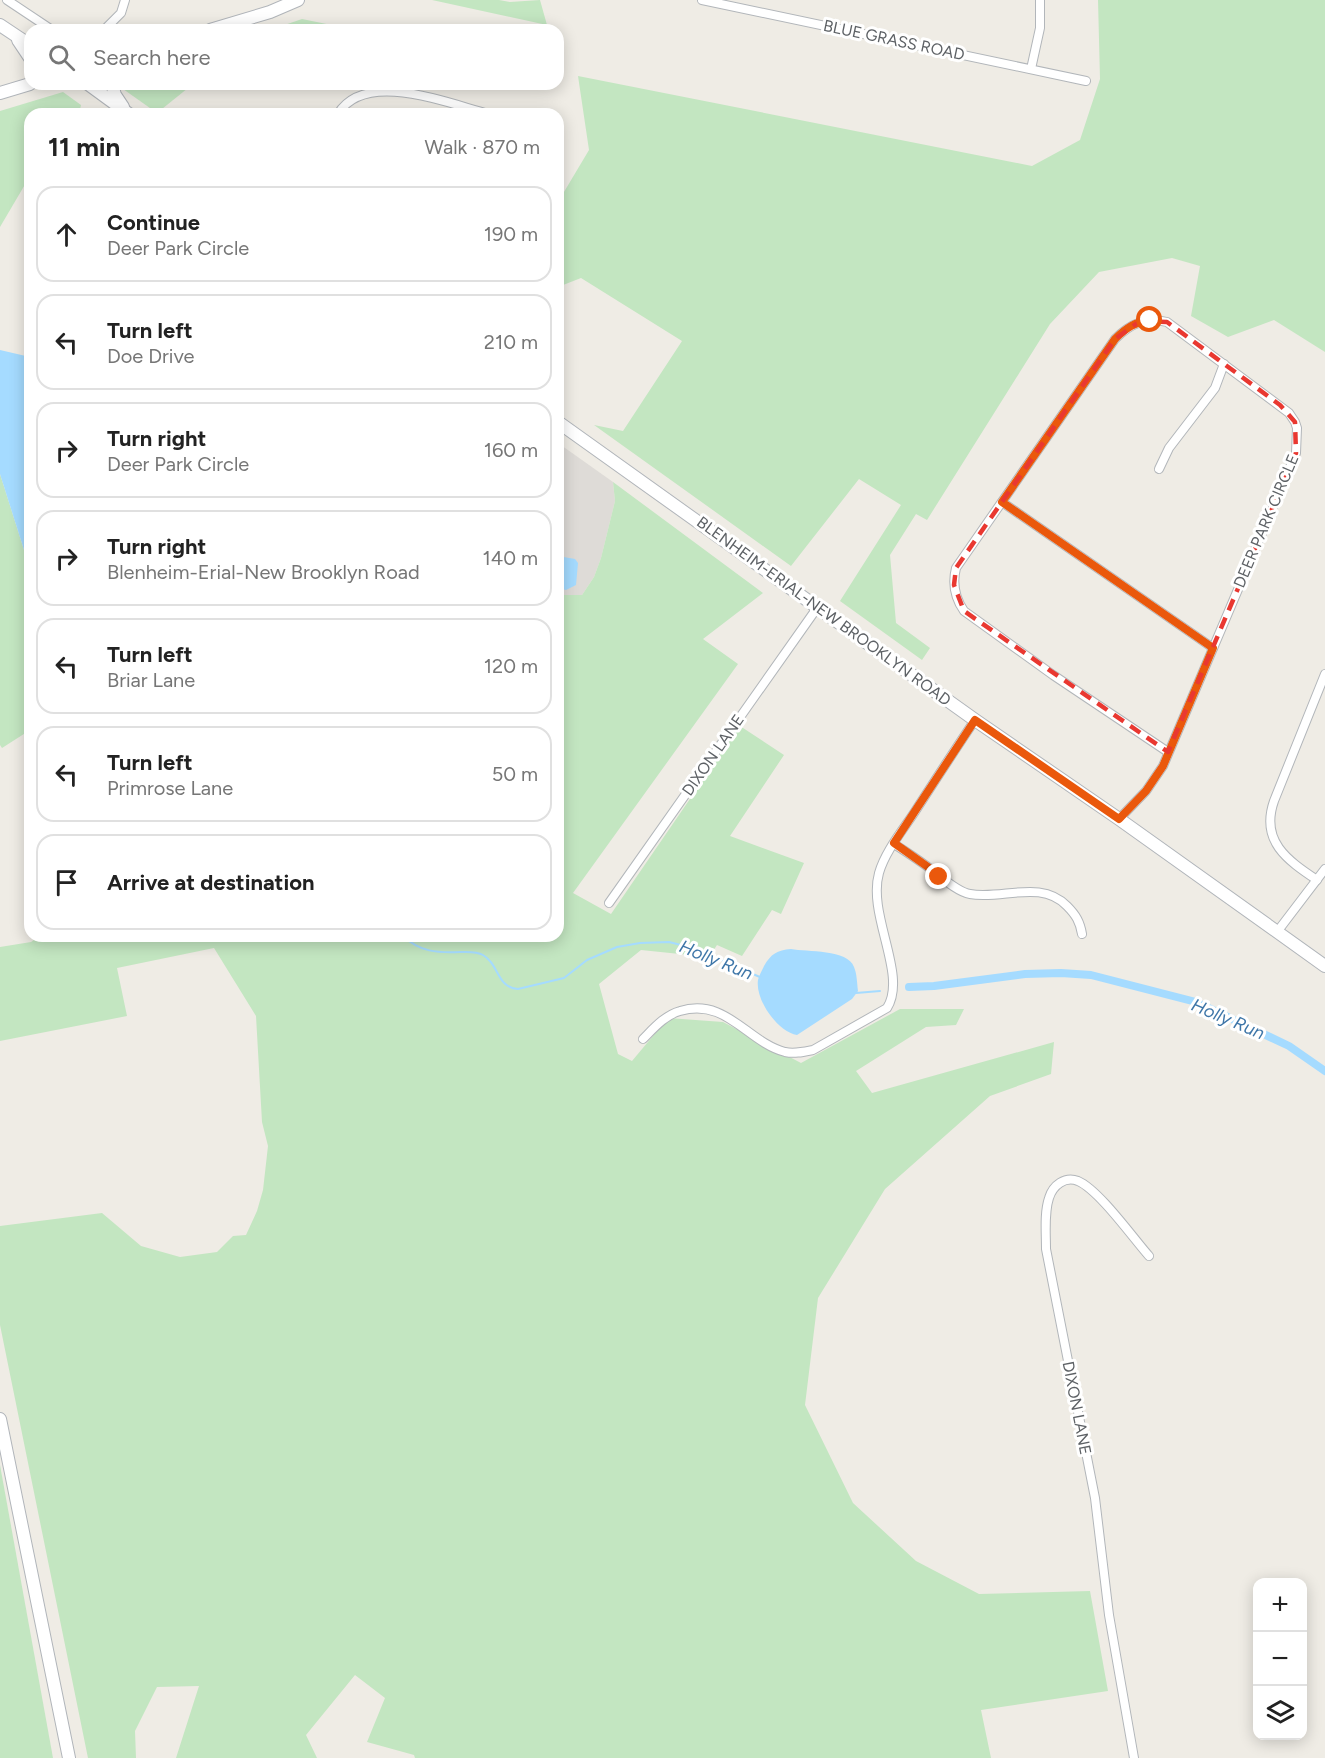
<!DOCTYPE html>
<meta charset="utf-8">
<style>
:root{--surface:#fff;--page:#f6f6f6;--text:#222;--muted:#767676;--line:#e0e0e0}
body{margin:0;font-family:Figtree,sans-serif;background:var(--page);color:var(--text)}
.controls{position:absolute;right:18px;bottom:18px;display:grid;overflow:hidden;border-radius:12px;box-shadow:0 3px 15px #0003}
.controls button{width:54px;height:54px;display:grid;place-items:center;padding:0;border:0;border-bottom:2px solid var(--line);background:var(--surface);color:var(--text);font:30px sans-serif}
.stop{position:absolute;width:18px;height:18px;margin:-14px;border:4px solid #ea580c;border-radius:50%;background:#fff}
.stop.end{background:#ea580c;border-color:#fff;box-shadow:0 2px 6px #0008}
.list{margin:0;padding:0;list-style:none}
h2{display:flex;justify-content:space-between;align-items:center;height:78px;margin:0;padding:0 24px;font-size:26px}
h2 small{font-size:20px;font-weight:400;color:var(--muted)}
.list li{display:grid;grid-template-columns:39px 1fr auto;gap:18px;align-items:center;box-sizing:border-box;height:96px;margin:0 12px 12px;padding:0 12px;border:2px solid var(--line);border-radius:18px}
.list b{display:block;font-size:22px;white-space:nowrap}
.list p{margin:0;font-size:20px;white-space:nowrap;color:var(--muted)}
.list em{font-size:20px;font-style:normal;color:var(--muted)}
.icon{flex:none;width:33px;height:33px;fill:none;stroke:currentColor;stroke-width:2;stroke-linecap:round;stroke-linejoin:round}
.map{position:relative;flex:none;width:1325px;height:1758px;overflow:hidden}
.search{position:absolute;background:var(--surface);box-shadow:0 3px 15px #0003;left:24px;top:24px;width:540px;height:66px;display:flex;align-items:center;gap:15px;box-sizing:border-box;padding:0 21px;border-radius:18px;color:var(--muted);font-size:22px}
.panel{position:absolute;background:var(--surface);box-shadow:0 3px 15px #0003;left:24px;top:108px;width:540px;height:834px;border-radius:18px}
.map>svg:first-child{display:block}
.industrial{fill:#dedbd7}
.green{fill:#c3e6c1}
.water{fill:#a5dbff}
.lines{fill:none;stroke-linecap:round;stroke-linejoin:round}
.stream{stroke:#a5dbff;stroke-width:2}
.canal{stroke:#a5dbff;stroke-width:8}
.street-casing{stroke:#b2b6ba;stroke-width:10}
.secondary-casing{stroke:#b1b5ba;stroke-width:14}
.street{stroke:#fff;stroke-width:8}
.secondary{stroke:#fff;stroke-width:12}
.route{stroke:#ea580c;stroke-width:8}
.marked{fill:none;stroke:#e93831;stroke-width:4.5;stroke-dasharray:12 8;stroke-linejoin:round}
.labels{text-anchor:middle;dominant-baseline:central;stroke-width:6;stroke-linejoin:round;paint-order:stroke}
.street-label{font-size:16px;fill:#5d6165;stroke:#fff}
.water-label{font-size:18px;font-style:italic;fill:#3e76a8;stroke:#fff}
</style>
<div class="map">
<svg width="1325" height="1758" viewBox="0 0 1325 1758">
<rect width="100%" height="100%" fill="#efece5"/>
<path class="industrial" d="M558,443L613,482L615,501L601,558L594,577L582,595H558Z"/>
<g class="green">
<path d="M432,0H499L510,2L540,0L547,25Z"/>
<path d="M1098,0H1325V352L1274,320L1228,337L1191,316L1200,266L1172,258L1099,272L1050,324L927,520L916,514L890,555L896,623L930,648L922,660L840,601L901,505L859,479L791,566L594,425L623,431L682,341L581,278L558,287V202L589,150L578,76L1032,166L1080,140L1100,79Z"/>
<path d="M302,19L356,30H270Z"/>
<path d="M116,84H193L157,113Z"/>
<path d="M63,92L81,105L79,114H30V176L0,227V111Z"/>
<path d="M0,474L30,569V735L27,732L2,748L0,745Z"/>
<path d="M613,482L763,593L703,639L738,664L573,893L611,914L740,726L784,755L730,836L804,863L781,914L772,910L742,956L717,945L709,957L641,950L599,984L618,1054L632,1061L668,1018L723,1022L801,1063L900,1009H964L956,1025L926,1027L856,1071L872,1093L1054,1042L1051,1074L990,1096L885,1189L818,1298L805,1405L853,1503L916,1561L979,1594L1090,1591L1108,1691L981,1710L991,1758H415L414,1755L367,1742L385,1698L355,1675L306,1735L317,1758H176L199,1686L157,1687L135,1731L136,1758H88L0,1325V1226L102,1213L141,1246L180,1257L217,1252L233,1236L246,1235L257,1211L263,1190L268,1146L262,1122L256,1016L214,948L117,968L127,1016L0,1041V947L31,942L40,936H558V595H582L594,577L601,558L615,501Z"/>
<path d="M0,1465L53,1758H0Z"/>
</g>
<g class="water">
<path d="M0,350L30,357V569L0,474Z"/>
<path d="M558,556L575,559L578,563L576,585L566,590L558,588Z"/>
<path d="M791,949C807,952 848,949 854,967C857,974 857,983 858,991L852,999L797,1035C778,1032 755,1000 758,980C759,975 762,971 764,966C771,954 777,950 791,949Z"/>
</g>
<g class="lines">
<g class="stream">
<path d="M403,936C420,952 437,953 460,952C468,952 476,951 483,955C499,964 497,988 518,989L564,978L587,960L617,947L640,943L669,942L697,949L762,978"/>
<path d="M856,993L880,991"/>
</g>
<path class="canal" d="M909,987L934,986L1025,974L1061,973L1091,975L1196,1002L1289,1046L1325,1071"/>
<defs>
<g id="street">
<path d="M7,0L52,30"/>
<path d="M702,0L1086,81"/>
<path d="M104,30L121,13L125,0"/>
<path d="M1031,69L1040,28V0"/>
<path d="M338,114C365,69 449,104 489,114"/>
<path d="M1159,469L1169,448L1215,388L1224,364"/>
<path d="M1002,502L1213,648"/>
<path d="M1119,819L1146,791L1163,766L1296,453L1297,428L1295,422L1289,413L1167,322C1146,317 1131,323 1115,339L956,568C952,584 955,598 964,611L1053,675L1168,752"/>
<path d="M894,844C905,851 917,859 928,867C939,875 957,892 970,894C1002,900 1041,879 1067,906C1076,915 1080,922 1082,934"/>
<path d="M1317,880C1287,860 1260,841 1274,801L1325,674"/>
<path d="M609,903L817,608"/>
<path d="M1277,932L1325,869"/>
<path d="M643,1039C653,1029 665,1015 680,1011C726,997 747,1042 785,1052C795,1054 803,1052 813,1050L887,1008C908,975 867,915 879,873C885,852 902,831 914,813C934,782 954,751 975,720"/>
<path d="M1134,1758L1109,1615L1095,1498L1046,1249C1046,1232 1044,1213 1049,1198C1053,1185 1065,1176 1078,1181C1099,1190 1133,1238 1149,1256"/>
</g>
<g id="secondary">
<path d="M0,25L30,45"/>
<path d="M210,30L270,12L298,0"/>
<path d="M18,40L30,58"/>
<path d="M88,84L129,114"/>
<path d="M112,84L115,95L123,107"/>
<path d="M0,93L30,84"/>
<path d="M558,422L975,720L1119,819L1325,966"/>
<path d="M0,1419L69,1758"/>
</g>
</defs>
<use href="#street" class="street-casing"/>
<use href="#secondary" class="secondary-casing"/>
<use href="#street" class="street"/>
<use href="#secondary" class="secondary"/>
</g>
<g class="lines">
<path class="route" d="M939,877L928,867L894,843L975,720L1119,819L1146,791L1163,766L1213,648L1002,502L1115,339C1126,328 1135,322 1150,320"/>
</g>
<path class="marked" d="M1140,321L1167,322L1280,405L1295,422L1296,453L1168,752L964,611L954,585L956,568L1115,339Z"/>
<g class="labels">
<g class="street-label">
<text transform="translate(894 40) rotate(12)">BLUE GRASS ROAD</text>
<text transform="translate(1266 521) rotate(-67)">DEER PARK CIRCLE</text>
<text transform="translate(824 611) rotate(36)">BLENHEIM-ERIAL-NEW BROOKLYN ROAD</text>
<text transform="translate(713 755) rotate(-55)">DIXON LANE</text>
<text transform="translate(1077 1408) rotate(79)">DIXON LANE</text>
</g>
<g class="water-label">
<text transform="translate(716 960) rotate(22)">Holly Run</text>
<text transform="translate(1228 1019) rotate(23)">Holly Run</text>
</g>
</g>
</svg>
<div class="controls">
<button>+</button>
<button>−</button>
<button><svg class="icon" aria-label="layers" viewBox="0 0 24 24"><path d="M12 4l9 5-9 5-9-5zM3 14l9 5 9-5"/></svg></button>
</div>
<div class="stop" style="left:1150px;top:320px"></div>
<div class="stop end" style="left:939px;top:877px"></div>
<div class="search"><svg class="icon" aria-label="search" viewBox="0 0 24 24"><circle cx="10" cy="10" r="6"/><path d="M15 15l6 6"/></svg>Search here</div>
<section class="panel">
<h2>11 min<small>Walk · 870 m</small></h2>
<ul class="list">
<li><svg class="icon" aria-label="ahead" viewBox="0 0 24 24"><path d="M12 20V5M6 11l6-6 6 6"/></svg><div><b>Continue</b><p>Deer Park Circle</p></div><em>190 m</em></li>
<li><svg class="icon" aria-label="left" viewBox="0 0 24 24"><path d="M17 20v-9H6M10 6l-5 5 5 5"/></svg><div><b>Turn left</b><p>Doe Drive</p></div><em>210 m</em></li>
<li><svg class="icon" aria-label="right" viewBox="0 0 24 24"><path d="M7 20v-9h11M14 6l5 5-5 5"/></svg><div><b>Turn right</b><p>Deer Park Circle</p></div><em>160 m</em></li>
<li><svg class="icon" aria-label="right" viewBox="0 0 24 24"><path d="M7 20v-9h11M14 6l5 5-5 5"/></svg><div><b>Turn right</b><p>Blenheim-Erial-New Brooklyn Road</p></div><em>140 m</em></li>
<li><svg class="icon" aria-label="left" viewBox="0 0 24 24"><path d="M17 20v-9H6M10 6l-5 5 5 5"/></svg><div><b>Turn left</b><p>Briar Lane</p></div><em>120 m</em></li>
<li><svg class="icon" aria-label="left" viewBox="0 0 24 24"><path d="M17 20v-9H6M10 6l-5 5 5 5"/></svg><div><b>Turn left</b><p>Primrose Lane</p></div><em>50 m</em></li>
<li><svg class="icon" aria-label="arrive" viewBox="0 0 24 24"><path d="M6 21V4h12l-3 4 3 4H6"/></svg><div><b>Arrive at destination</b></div></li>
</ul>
</section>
</div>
